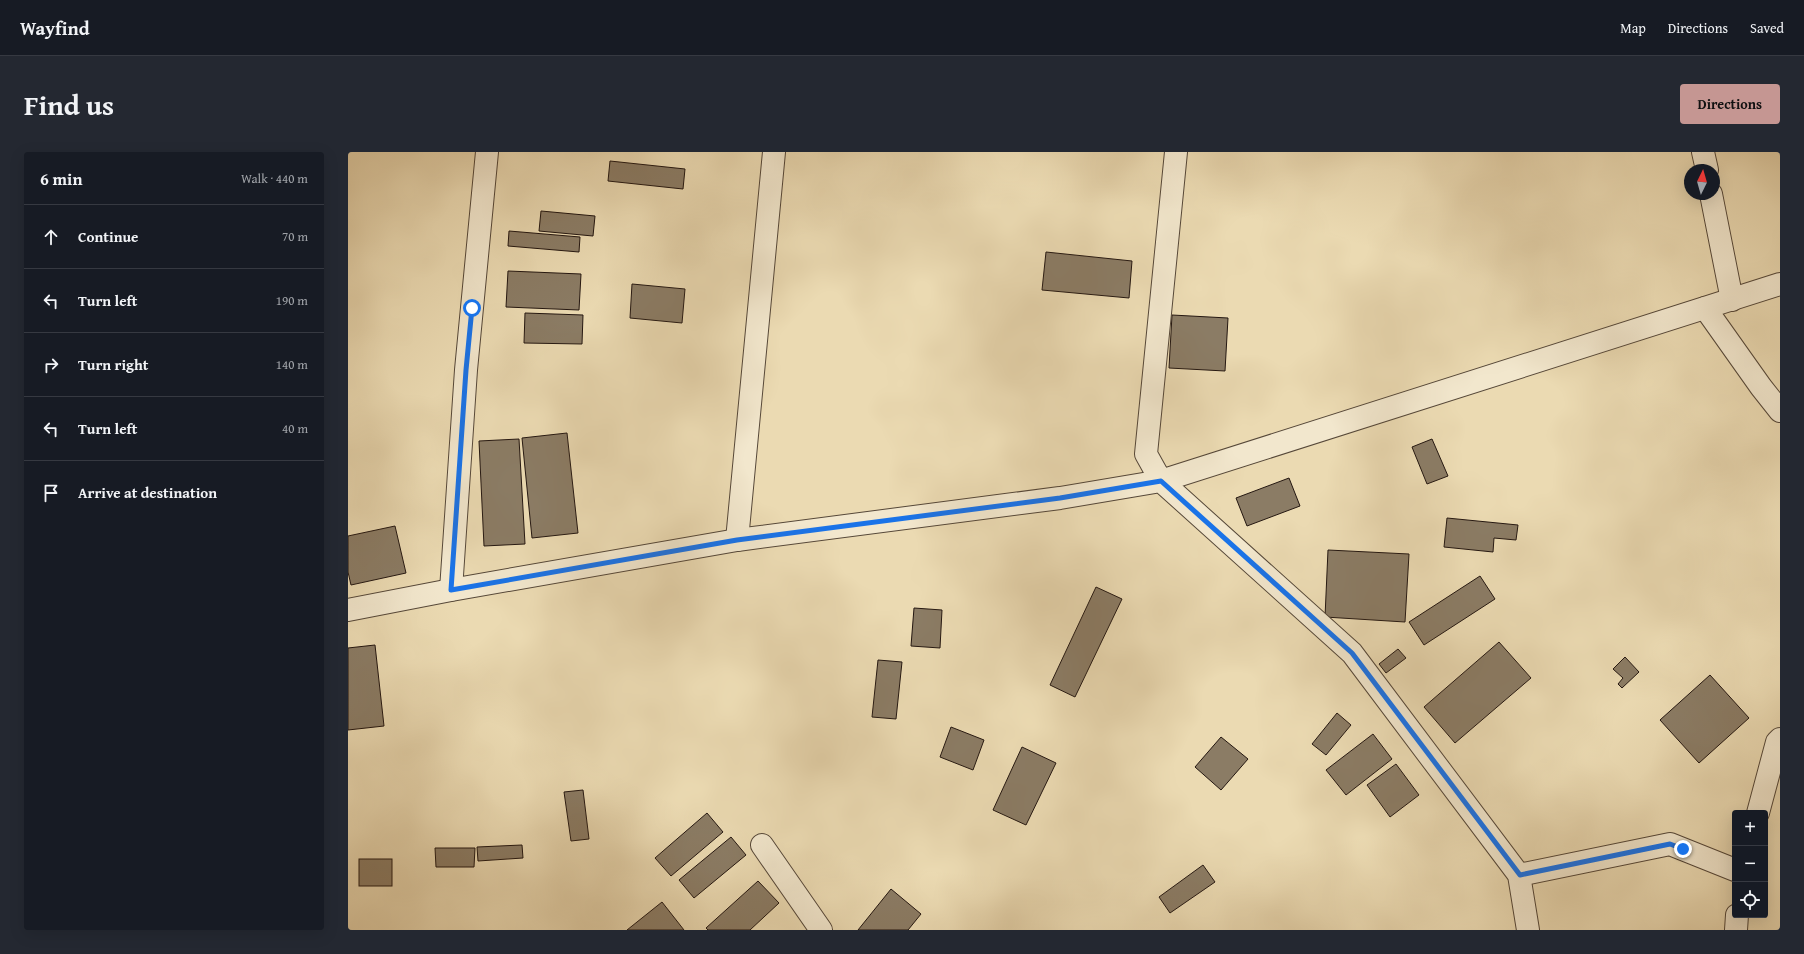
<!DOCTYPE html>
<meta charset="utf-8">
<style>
:root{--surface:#171b24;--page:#242831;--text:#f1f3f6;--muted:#9ea1a6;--line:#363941;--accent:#c59692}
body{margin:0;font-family:"Gentium Book Plus",serif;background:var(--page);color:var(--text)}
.controls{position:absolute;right:12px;bottom:12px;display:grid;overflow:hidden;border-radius:4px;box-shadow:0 4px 16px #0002}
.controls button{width:36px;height:36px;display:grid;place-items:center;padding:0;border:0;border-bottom:1px solid var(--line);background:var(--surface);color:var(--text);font:20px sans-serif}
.compass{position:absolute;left:1336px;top:12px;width:36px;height:36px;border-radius:50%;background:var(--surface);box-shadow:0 4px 16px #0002;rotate:5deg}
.stop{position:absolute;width:12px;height:12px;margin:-9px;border:3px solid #1a73e8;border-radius:50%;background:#fff}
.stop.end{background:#1a73e8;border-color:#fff;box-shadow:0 1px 4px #0008}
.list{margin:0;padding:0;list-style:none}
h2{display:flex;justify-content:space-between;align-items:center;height:52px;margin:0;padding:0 16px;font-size:17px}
h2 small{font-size:13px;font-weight:400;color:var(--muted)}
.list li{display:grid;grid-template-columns:26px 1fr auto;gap:12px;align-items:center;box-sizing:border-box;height:64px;padding:0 16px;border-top:1px solid var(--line)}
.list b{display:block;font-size:15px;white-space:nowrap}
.list em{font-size:13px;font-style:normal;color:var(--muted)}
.icon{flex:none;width:22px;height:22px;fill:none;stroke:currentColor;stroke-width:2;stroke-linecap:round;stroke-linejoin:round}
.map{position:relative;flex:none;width:1432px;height:778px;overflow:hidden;border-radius:4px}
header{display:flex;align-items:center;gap:24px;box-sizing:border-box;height:56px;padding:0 20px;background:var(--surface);border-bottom:1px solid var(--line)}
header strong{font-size:19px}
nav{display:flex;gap:22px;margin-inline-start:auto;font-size:14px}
.intro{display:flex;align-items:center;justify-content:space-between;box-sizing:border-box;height:96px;padding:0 24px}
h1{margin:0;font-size:28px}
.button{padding:10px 18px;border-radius:4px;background:var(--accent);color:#111;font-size:14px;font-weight:700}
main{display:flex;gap:24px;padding:0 24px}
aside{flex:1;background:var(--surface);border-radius:4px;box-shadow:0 4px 16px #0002}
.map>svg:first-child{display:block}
.building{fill:#8b7c65;stroke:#241711}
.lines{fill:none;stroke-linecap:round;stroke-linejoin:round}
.minor-casing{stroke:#564839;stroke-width:24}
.minor{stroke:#f2e7cd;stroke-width:22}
.route{stroke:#1a73e8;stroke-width:5}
</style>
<header>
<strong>Wayfind</strong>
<nav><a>Map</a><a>Directions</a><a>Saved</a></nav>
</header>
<div class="intro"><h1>Find us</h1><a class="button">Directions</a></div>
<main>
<aside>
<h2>6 min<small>Walk · 440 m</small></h2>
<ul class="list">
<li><svg class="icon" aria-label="ahead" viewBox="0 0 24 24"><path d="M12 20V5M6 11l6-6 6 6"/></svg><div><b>Continue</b></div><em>70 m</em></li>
<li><svg class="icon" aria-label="left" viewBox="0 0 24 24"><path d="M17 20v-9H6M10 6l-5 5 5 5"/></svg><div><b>Turn left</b></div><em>190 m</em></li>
<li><svg class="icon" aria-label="right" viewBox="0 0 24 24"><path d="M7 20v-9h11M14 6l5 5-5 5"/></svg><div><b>Turn right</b></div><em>140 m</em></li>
<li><svg class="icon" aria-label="left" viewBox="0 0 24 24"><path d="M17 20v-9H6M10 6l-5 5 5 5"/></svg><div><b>Turn left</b></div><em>40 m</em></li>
<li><svg class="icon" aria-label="arrive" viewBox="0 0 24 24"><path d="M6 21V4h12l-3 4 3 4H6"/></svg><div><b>Arrive at destination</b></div></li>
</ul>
</aside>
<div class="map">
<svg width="1432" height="778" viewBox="0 0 1432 778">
<rect width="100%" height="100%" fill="#ebdab2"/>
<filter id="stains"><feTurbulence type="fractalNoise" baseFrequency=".005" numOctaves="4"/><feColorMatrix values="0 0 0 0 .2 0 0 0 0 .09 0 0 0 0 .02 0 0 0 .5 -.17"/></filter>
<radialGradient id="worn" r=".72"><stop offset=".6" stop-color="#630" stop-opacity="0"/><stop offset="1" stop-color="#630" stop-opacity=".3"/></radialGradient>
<g class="building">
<path d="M262,9L337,17L335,37L260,29Z"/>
<path d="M193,59L247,64L245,84L191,79Z"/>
<path d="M161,79L232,85L231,100L160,94Z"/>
<path d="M698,100L784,109L781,146L694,138Z"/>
<path d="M160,119L233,122L231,158L158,155Z"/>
<path d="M284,132L337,137L334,171L282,166Z"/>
<path d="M177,161L235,163L234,192L176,191Z"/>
<path d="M824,163L880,166L877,219L821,216Z"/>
<path d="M219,281L230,381L184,386L174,286Z"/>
<path d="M171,287L177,392L136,394L131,289Z"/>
<path d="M1084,287L1100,324L1079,332L1064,295Z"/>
<path d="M941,326L952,354L899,374L888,346Z"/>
<path d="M1099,366L1170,373L1168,388L1146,386L1145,400L1096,395Z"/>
<path d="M47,374L58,421L3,433L0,420V384Z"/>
<path d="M980,398L1061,402L1057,470L977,465Z"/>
<path d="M1132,424L1147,447L1076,493L1061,470Z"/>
<path d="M748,435L774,447L727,545L702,533Z"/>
<path d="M566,456L594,458L592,496L563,494Z"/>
<path d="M1151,490L1183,526L1107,591L1076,555Z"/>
<path d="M27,493L36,574L0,578V496Z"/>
<path d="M1050,497L1058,506L1038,521L1031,512Z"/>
<path d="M1277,505L1291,520L1274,536L1270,532L1275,526L1265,517Z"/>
<path d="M530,508L554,510L548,567L524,565Z"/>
<path d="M1362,523L1401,566L1351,611L1312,568Z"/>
<path d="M989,561L1003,573L978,603L964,592Z"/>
<path d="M603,575L636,588L625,618L592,605Z"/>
<path d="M1025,582L1044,607L998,643L978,618Z"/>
<path d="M873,585L900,607L873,638L847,615Z"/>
<path d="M674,595L708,611L678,673L645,658Z"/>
<path d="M1048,612L1071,643L1042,665L1019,633Z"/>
<path d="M235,638L241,687L223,689L216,640Z"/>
<path d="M359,661L375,680L323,724L307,706Z"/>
<path d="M383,685L398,703L346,746L331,728Z"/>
<path d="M174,693L175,706L130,709L129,695Z"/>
<path d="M87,696H127L126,715H88Z"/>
<rect x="11" y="707" width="33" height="27"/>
<path d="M855,713L867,730L822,761L811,745Z"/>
<path d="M410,729L431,751L402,778H360L358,776Z"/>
<path d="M543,737L573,762L560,778H510Z"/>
<path d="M314,750L336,778H279Z"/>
</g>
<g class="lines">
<defs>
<g id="minor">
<path d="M828,0L798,302L813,329L1432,132"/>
<path d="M1355,0L1359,18"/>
<path d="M1363,42L1384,148"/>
<path d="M1357,156L1413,235L1432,259"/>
<path d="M389,388L426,0"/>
<path d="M103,438L118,218L139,0"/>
<path d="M0,458L103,438L389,388L712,346L813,329L1004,501L1171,723L1180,778"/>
<path d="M1410,661L1429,590L1432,587"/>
<path d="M414,693L473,778"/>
<path d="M1171,723L1322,692L1387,718"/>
<path d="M1388,778L1389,763"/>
</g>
</defs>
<use href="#minor" class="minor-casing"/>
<use href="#minor" class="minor"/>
</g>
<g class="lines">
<path class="route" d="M124,156L118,218L103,438L389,388L712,346L813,329L1004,501L1172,723L1322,692L1335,697"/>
</g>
<rect width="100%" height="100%" filter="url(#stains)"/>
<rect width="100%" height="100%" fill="url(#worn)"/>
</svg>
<div class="controls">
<button>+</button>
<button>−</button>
<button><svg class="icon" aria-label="locate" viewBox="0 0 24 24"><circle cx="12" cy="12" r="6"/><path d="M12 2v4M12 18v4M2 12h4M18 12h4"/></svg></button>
</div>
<svg class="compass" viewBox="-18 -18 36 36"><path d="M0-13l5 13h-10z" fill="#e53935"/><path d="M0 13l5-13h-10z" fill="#9ea1a6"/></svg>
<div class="stop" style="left:124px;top:156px"></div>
<div class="stop end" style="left:1335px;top:697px"></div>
</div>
</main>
